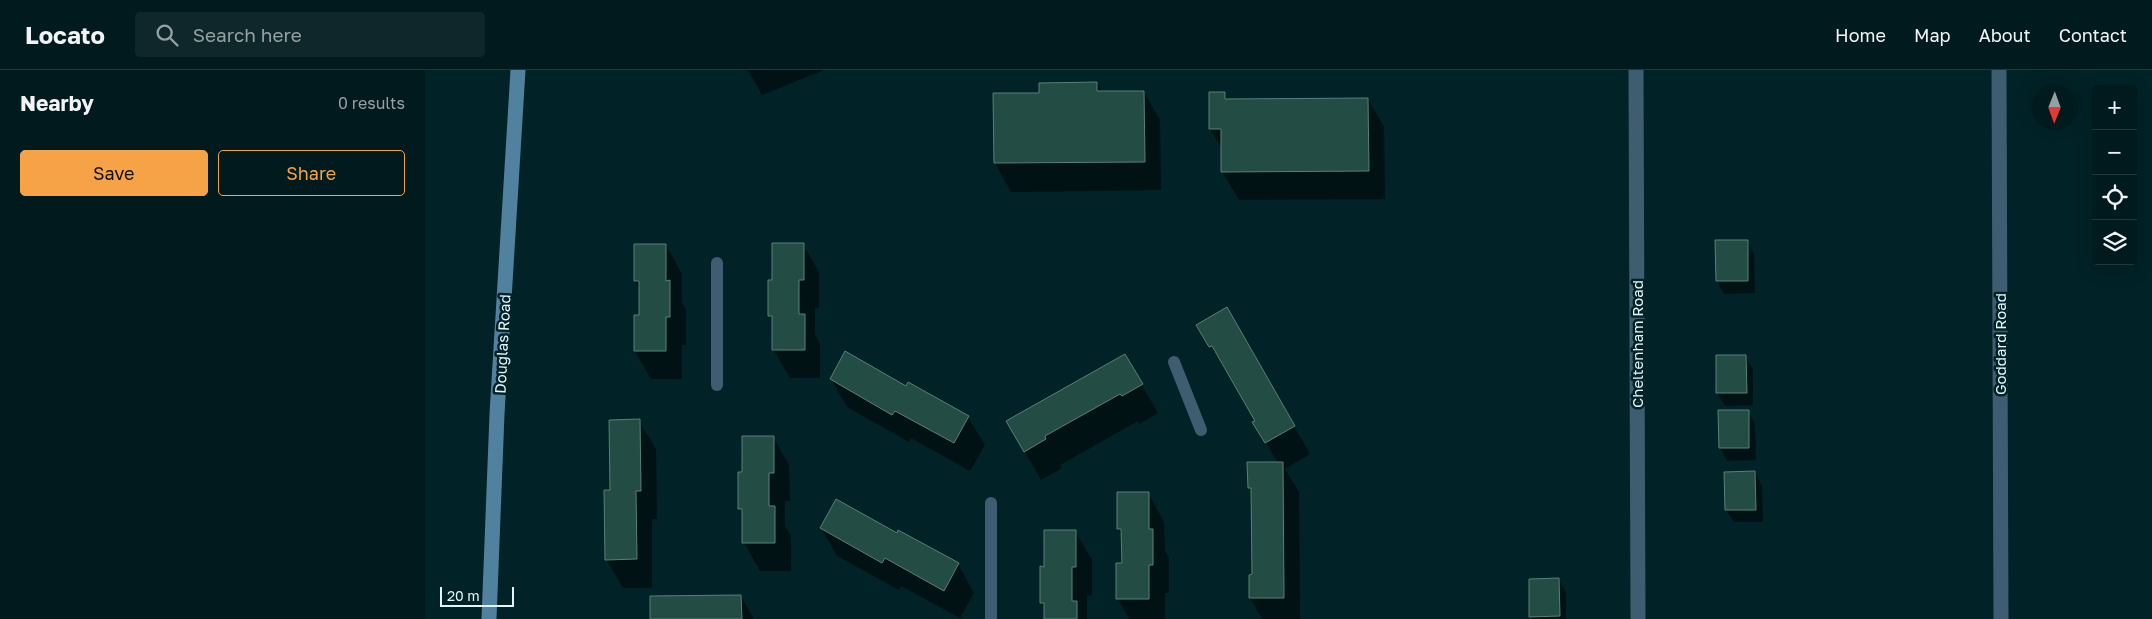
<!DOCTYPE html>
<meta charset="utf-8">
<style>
:root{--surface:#011a1d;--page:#0f272a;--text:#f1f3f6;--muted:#96a1a4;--line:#23383b;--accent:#f5a346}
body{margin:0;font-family:"Golos Text",sans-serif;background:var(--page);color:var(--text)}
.controls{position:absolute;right:15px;top:15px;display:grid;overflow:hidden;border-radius:5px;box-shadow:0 5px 20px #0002}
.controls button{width:45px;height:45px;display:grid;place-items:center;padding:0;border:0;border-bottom:1px solid var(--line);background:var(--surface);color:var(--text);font:25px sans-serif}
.compass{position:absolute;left:1607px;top:15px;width:45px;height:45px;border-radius:50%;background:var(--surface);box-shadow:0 5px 20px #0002;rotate:181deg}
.scale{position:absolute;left:15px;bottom:12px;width:74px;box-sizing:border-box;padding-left:5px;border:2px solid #e1f7fb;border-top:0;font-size:14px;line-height:18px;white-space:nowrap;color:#e1f7fb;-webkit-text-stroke:4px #012227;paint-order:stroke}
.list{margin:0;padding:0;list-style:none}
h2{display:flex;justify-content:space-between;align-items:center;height:65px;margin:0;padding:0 20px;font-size:21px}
h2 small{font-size:16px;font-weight:400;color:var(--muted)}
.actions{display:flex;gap:10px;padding:15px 20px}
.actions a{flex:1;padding:11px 0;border:1px solid var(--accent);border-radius:5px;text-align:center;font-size:18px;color:var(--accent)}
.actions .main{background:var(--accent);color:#111}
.icon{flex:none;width:28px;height:28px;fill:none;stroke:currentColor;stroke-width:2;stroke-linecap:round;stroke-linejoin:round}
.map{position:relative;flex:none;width:1727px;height:549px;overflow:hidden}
header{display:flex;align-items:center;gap:30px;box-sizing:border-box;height:70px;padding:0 25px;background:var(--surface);border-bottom:1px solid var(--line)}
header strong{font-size:24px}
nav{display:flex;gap:28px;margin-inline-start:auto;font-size:18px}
.search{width:350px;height:45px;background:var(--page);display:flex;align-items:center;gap:12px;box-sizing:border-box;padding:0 18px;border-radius:5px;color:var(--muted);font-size:19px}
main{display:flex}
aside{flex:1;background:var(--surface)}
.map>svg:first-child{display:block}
.shadow{fill:#0007}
.building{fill:#234c44;stroke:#588178}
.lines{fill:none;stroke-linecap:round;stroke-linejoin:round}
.lane{stroke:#3f5d70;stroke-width:12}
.street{stroke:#3f5d70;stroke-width:15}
.secondary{stroke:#5082a0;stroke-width:15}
.labels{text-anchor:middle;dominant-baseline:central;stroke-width:5;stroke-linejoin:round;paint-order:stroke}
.street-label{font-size:15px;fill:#e1f7fb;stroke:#012227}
</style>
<header>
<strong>Locato</strong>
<div class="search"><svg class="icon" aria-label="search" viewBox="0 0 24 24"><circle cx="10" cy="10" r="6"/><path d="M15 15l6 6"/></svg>Search here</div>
<nav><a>Home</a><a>Map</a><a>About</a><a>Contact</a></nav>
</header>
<main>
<aside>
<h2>Nearby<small>0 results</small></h2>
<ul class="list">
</ul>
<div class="actions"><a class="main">Save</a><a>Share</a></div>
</aside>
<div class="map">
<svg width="1727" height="549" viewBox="0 0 1727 549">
<rect width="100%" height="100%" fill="#012227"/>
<g class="shadow">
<path d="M323,0H399L337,25Z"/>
<path d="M672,13L677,22H719L735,50L736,120L586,122L570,93L569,24H615Z"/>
<path d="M799,23L803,30L943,29L959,57L960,129L814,130L797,101V79L785,59Z"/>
<path d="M1322,171L1329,184L1330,223L1299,224L1292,211Z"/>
<path d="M378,174L394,202V238H390V264L395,274V308H365L348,279V252L344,245L348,211Z"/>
<path d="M241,175L257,204V233L261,240V275H257V309H226L210,281L215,246V219L210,211Z"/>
<path d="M801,239L885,384L860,399L874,422L875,549H837L825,528V506L828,505L827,423L824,418L853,393L829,353L832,351L773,255Z"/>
<path d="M700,286L733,343L714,354L713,351L635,395L637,398L616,410L583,352Z"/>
<path d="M1320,286L1328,299V335L1300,336L1292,323Z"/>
<path d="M406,309L482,318L543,347L560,375L545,401L486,368L484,372L422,337Z"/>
<path d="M1323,341L1330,354L1331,390L1302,391L1295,378Z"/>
<path d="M214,351L231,379L232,449H227V518H198L181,489L186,421Z"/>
<path d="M348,367L364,395L365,431H360V456L366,466V501H335L319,472V446L314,438Z"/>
<path d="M1330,403L1337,416L1338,452H1309L1301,440Z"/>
<path d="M723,423L739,452L740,481L744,488V523H740V549H704L693,529L698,494V467L693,459Z"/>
<path d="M396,458L472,465L533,494L549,523L535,548L476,516L474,520L412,486Z"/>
<path d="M650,461L667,490V525L662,526V549H620V540L616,533L620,498Z"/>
<path d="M1134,510L1141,523V549H1107L1106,547Z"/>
<path d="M316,527L329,549H226Z"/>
</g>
<g class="building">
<path d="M672,12V21H719L720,92L569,93L568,23H614V13Z"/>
<path d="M784,22H800V29L943,28L944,101L796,102V59H784Z"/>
<path d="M1290,170H1323V211H1291Z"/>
<path d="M347,173H379V210H374V244H380V280H347V246H343V210H347Z"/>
<path d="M209,174H241V211L245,210V247H241V281H209V245H214V211H209Z"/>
<path d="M802,237L870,356L840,373L827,352L830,351L787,276L784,277L771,255Z"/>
<path d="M420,281L481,316L483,312L544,346L529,373L470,341L467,345L405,309Z"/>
<path d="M700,284L718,314L697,326L695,324L620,366L621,369L599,382L581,351Z"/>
<path d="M1291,285H1321L1322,323H1291Z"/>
<path d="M1293,340H1324V378H1294Z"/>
<path d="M215,349L216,421H211L212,489L180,490L179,420H185L184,350Z"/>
<path d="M317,366H349V403H344V436H350V473H317V439H313V402H317Z"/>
<path d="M822,392H858L859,528H824V505L827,504L826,418H823Z"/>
<path d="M1330,401L1331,440H1300L1299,402Z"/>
<path d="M692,422H724V459H728V495H724V529H691V493H697L696,459H692Z"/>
<path d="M411,429L472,463L473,460L534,493L519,521L460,488L457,493L395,458Z"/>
<path d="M619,460H651V497H647V531H652V549H619V533H615V496L619,497Z"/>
<path d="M1134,508L1135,546L1104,547V509Z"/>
<path d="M316,525L317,549H225V526Z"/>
</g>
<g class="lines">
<g class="lane">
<path d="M749,292L776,360"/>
<path d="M292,315V193"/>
<path d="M566,549V433"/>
</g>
<g class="street">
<path d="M1211,0L1213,549"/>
<path d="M1574,0L1576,549"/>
</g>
<path class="secondary" d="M64,549L72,344L93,0"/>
</g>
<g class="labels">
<g class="street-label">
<text transform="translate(77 274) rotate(-87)">Douglas Road</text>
<text transform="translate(1212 274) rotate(-90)">Cheltenham Road</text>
<text transform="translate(1575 274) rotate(-90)">Goddard Road</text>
</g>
</g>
</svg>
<div class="controls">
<button>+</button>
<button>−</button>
<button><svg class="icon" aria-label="locate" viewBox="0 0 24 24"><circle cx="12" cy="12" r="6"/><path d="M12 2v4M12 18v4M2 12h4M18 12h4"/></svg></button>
<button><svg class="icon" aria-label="layers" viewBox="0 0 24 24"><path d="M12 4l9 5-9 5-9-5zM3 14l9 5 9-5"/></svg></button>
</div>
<svg class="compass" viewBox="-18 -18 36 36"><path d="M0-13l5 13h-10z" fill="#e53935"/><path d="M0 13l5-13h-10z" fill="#96a1a4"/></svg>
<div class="scale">20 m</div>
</div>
</main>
